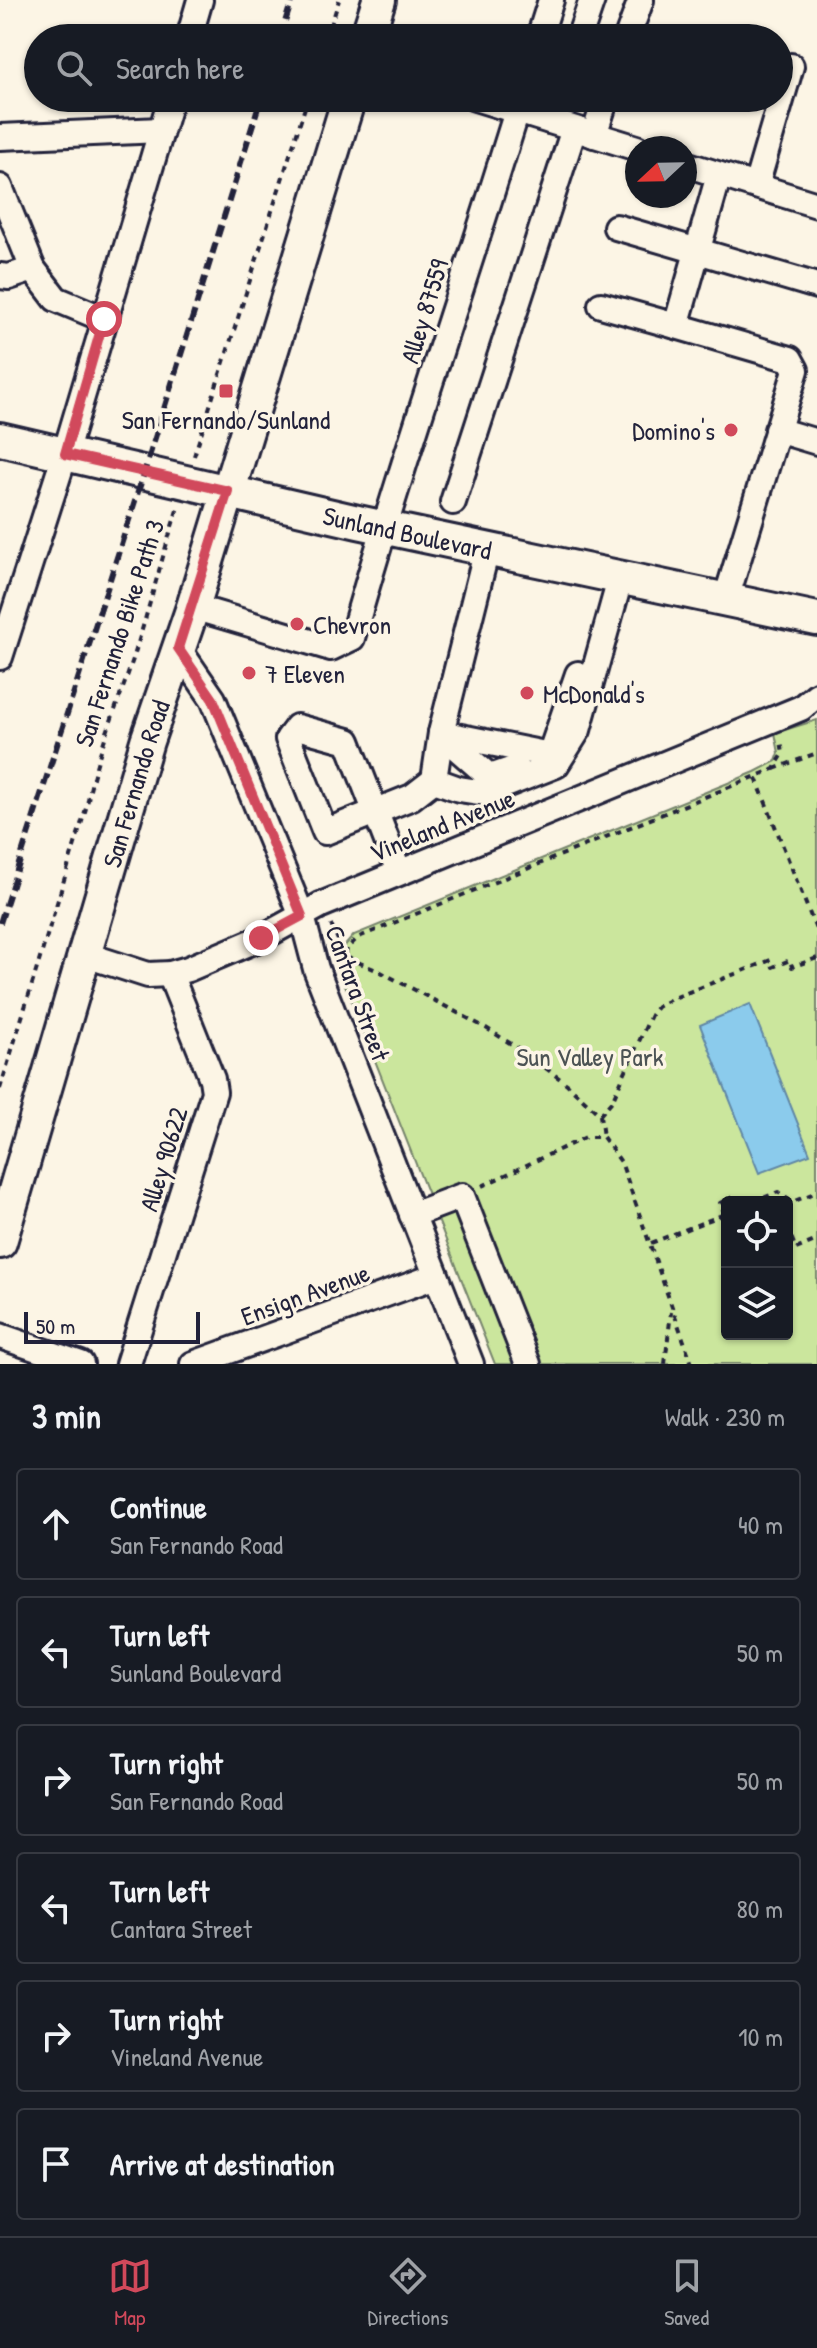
<!DOCTYPE html>
<meta charset="utf-8">
<style>
:root{--surface:#171b24;--page:#242831;--text:#f1f3f6;--muted:#9ea1a6;--line:#363941;--accent:#d1495b}
body{margin:0;font-family:"Patrick Hand",sans-serif;background:var(--page);color:var(--text)}
.controls{position:absolute;right:24px;bottom:24px;display:grid;overflow:hidden;border-radius:8px;box-shadow:0 2px 6px #0004}
.controls button{width:72px;height:72px;display:grid;place-items:center;padding:0;border:0;border-bottom:2px solid var(--line);background:var(--surface);color:var(--text);font:40px sans-serif}
.compass{position:absolute;left:625px;top:136px;width:72px;height:72px;border-radius:50%;background:var(--surface);box-shadow:0 2px 6px #0004;rotate:248deg}
.scale{position:absolute;left:24px;bottom:20px;width:176px;box-sizing:border-box;padding-left:8px;border:4px solid #22223b;border-top:0;font-size:22px;line-height:28px;white-space:nowrap;color:#22223b;-webkit-text-stroke:6px #fcf5e5;paint-order:stroke}
.stop{position:absolute;width:24px;height:24px;margin:-18px;border:6px solid #d1495b;border-radius:50%;background:#fff}
.stop.end{background:#d1495b;border-color:#fff;box-shadow:0 2px 8px #0008}
.list{margin:0;padding:0;list-style:none}
h2{display:flex;justify-content:space-between;align-items:center;height:104px;margin:0;padding:0 32px;font-size:34px}
h2 small{font-size:26px;font-weight:400;color:var(--muted)}
.list li{display:grid;grid-template-columns:52px 1fr auto;gap:24px;align-items:center;box-sizing:border-box;height:112px;margin:0 16px 16px;padding:0 16px;border:2px solid var(--line);border-radius:8px}
.list b{display:block;font-size:30px;white-space:nowrap}
.list p{margin:0;font-size:26px;white-space:nowrap;color:var(--muted)}
.list em{font-size:26px;font-style:normal;color:var(--muted)}
.icon{flex:none;width:44px;height:44px;fill:none;stroke:currentColor;stroke-width:2;stroke-linecap:round;stroke-linejoin:round}
.map{position:relative;flex:none;width:817px;height:1364px;overflow:hidden}
.search{position:absolute;background:var(--surface);box-shadow:0 2px 6px #0004;left:24px;right:24px;top:24px;height:88px;display:flex;align-items:center;gap:20px;box-sizing:border-box;padding:0 28px;border-radius:44px;color:var(--muted);font-size:30px}
.sheet{height:872px;background:var(--surface)}
nav{display:flex;justify-content:space-around;align-items:center;box-sizing:border-box;height:112px;border-top:2px solid var(--line);background:var(--surface);font-size:22px;color:var(--muted)}
nav a{display:grid;justify-items:center;gap:4px}
nav .on{color:var(--accent)}
.map>svg:first-child{display:block}
.green{fill:#cbe69d;stroke:#76846c;stroke-width:2;fill-rule:evenodd}
.water{fill:#8bcbec;stroke:#6187a5;stroke-width:2}
.lines{fill:none;stroke-linecap:round;stroke-linejoin:round}
.minor-casing{stroke:#22223b;stroke-width:30}
.major-casing{stroke:#22223b;stroke-width:38}
.path{stroke:#22223b;stroke-width:4;stroke-dasharray:6 6;stroke-linecap:butt}
.minor{stroke:#fcf5e5;stroke-width:24}
.major{stroke:#fcf5e5;stroke-width:32}
.rail{stroke:#22223b;stroke-width:6;stroke-dasharray:12 6;stroke-linecap:butt}
.route{stroke:#d1495b;stroke-width:10}
.poi-dot{fill:#d1495b;stroke:#fcf5e5;stroke-width:3}
.labels{text-anchor:middle;dominant-baseline:central;stroke-width:7;stroke-linejoin:round;paint-order:stroke}
.street-label{font-size:26px;fill:#22223b;stroke:#fcf5e5}
.poi-label{font-size:26px;fill:#22223b;stroke:#fcf5e5;text-anchor:start}
.park-label{font-size:26px;fill:#4c5354;stroke:#fcf5e5}
</style>
<div class="map">
<svg width="817" height="1364" viewBox="0 0 817 1364">
<rect width="100%" height="100%" fill="#fcf5e5"/>
<filter id="ink" filterUnits="userSpaceOnUse"><feTurbulence type="fractalNoise" baseFrequency=".0125" numOctaves="2"/><feDisplacementMap in="SourceGraphic" scale="16" xChannelSelector="R" yChannelSelector="G"/><feConvolveMatrix kernelMatrix="1 2 1 2 8 2 1 2 1" color-interpolation-filters="sRGB"/></filter>
<g filter="url(#ink)">
<path class="green" d="M817,720V1364H495L340,972L342,949L354,935L755,772L776,761L779,753L775,733ZM727,1202H787V1334H727Z"/>
<path class="water" d="M750,1004L810,1154L759,1173L700,1025Z"/>
<g class="lines">
<defs>
<g id="minor">
<path d="M189,38L200,0"/>
<path d="M539,38L551,0"/>
<path d="M579,38L592,0"/>
<path d="M627,38L641,0"/>
<path d="M475,98L637,148"/>
<path d="M550,121L559,98"/>
<path d="M594,135L606,98"/>
<path d="M0,137L161,130"/>
<path d="M685,164L817,205"/>
<path d="M719,175L676,326L790,359L796,370L726,599"/>
<path d="M756,186L791,66"/>
<path d="M0,187L33,269L56,299L104,319"/>
<path d="M616,227L817,286"/>
<path d="M0,276L9,277L33,269"/>
<path d="M601,305L676,326"/>
<path d="M777,430L817,442"/>
<path d="M453,502L574,129"/>
<path d="M487,549L441,733L434,780L459,789L485,793L556,765L578,730L621,576"/>
<path d="M193,607L331,648L352,638C403,457 466,279 521,98"/>
<path d="M178,648L213,699L302,916L316,969L471,1364"/>
<path d="M0,657L65,454L171,98"/>
<path d="M441,733L550,755L578,674"/>
<path d="M442,735L490,777L516,768"/>
<path d="M399,872L348,741L297,727L288,739L325,832L412,797L434,780"/>
<path d="M86,955L148,975L170,974L188,969L261,938L321,905L801,708L817,695"/>
<path d="M412,1215L462,1196L528,1364"/>
<path d="M0,1336L81,1364"/>
<path d="M128,1364L214,1092L212,1079L170,974"/>
<path d="M193,1364L436,1276"/>
</g>
<g id="major">
<path d="M367,38L379,0"/>
<path id="s1" d="M0,439L358,522L817,619"/>
<path id="s2" d="M0,1242L147,741L193,607L349,98"/>
</g>
</defs>
<use href="#minor" class="minor-casing"/>
<use href="#major" class="major-casing"/>
<g class="path">
<path d="M327,38L339,0"/>
<path d="M194,456L308,98"/>
<path d="M774,769L817,753"/>
<path d="M756,778L817,932"/>
<path d="M331,925L346,957L381,972L486,1028L524,1052L567,1084L600,1115L612,1101L651,1015L657,1007L671,999L771,960L773,967L790,960L792,967L817,958"/>
<path d="M346,955L347,948L359,937L774,769L783,754L781,740"/>
<path d="M0,1089L87,805C96,754 117,708 133,659C149,609 162,557 178,507"/>
<path d="M600,1115L603,1137"/>
<path d="M482,1186L586,1137H603L621,1162L692,1364"/>
<path d="M753,1202L778,1192L792,1202L817,1192"/>
<path d="M725,1214L720,1203L732,1197"/>
<path d="M787,1227L796,1249L817,1240"/>
<path d="M651,1243L727,1213"/>
<path d="M665,1364L671,1312"/>
</g>
<use href="#minor" class="minor"/>
<use href="#major" class="major"/>
<g class="rail">
<path d="M280,38L292,0"/>
<path d="M0,923L144,473L261,98"/>
</g>
</g>
</g>
<g class="lines" filter="url(#ink)">
<path class="route" d="M104,319L65,454L228,491L178,648L213,699L302,916L261,938"/>
</g>
<g class="poi-dot">
<rect x="218" y="383" width="16" height="16" rx="4"/>
<circle cx="731" cy="430" r="8"/>
<circle cx="297" cy="624" r="8"/>
<circle cx="249" cy="673" r="8"/>
<circle cx="527" cy="693" r="8"/>
</g>
<g class="labels">
<g class="street-label">
<text transform="translate(424 311) rotate(-73)">Alley 87559</text>
<text stroke="none"><textPath href="#s1" startOffset="418">Sunland Boulevard</textPath></text>
<text transform="translate(119 633) rotate(-72)">San Fernando Bike Path 3</text>
<text stroke="none"><textPath href="#s2" startOffset="478">San Fernando Road</textPath></text>
<text transform="translate(442 825) rotate(-22)">Vineland Avenue</text>
<text transform="translate(358 993) rotate(70)">Cantara Street</text>
<text transform="translate(163 1159) rotate(-73)">Alley 90622</text>
<text transform="translate(305 1294) rotate(-20)">Ensign Avenue</text>
</g>
<g class="poi-label">
<text x="226" y="419" text-anchor="middle">San Fernando/Sunland</text>
<text x="715" y="430" text-anchor="end">Domino's</text>
<text x="313" y="624">Chevron</text>
<text x="265" y="673">7 Eleven</text>
<text x="543" y="693">McDonald's</text>
</g>
<g class="park-label">
<text x="590" y="1056">Sun Valley Park</text>
</g>
</g>
</svg>
<div class="controls">
<button><svg class="icon" aria-label="locate" viewBox="0 0 24 24"><circle cx="12" cy="12" r="6"/><path d="M12 2v4M12 18v4M2 12h4M18 12h4"/></svg></button>
<button><svg class="icon" aria-label="layers" viewBox="0 0 24 24"><path d="M12 4l9 5-9 5-9-5zM3 14l9 5 9-5"/></svg></button>
</div>
<svg class="compass" viewBox="-18 -18 36 36"><path d="M0-13l5 13h-10z" fill="#e53935"/><path d="M0 13l5-13h-10z" fill="#9ea1a6"/></svg>
<div class="scale">50 m</div>
<div class="stop" style="left:104px;top:319px"></div>
<div class="stop end" style="left:261px;top:938px"></div>
<div class="search"><svg class="icon" aria-label="search" viewBox="0 0 24 24"><circle cx="10" cy="10" r="6"/><path d="M15 15l6 6"/></svg>Search here</div>
</div>
<section class="sheet">
<h2>3 min<small>Walk · 230 m</small></h2>
<ul class="list">
<li><svg class="icon" aria-label="ahead" viewBox="0 0 24 24"><path d="M12 20V5M6 11l6-6 6 6"/></svg><div><b>Continue</b><p>San Fernando Road</p></div><em>40 m</em></li>
<li><svg class="icon" aria-label="left" viewBox="0 0 24 24"><path d="M17 20v-9H6M10 6l-5 5 5 5"/></svg><div><b>Turn left</b><p>Sunland Boulevard</p></div><em>50 m</em></li>
<li><svg class="icon" aria-label="right" viewBox="0 0 24 24"><path d="M7 20v-9h11M14 6l5 5-5 5"/></svg><div><b>Turn right</b><p>San Fernando Road</p></div><em>50 m</em></li>
<li><svg class="icon" aria-label="left" viewBox="0 0 24 24"><path d="M17 20v-9H6M10 6l-5 5 5 5"/></svg><div><b>Turn left</b><p>Cantara Street</p></div><em>80 m</em></li>
<li><svg class="icon" aria-label="right" viewBox="0 0 24 24"><path d="M7 20v-9h11M14 6l5 5-5 5"/></svg><div><b>Turn right</b><p>Vineland Avenue</p></div><em>10 m</em></li>
<li><svg class="icon" aria-label="arrive" viewBox="0 0 24 24"><path d="M6 21V4h12l-3 4 3 4H6"/></svg><div><b>Arrive at destination</b></div></li>
</ul>
</section>
<nav>
<a class="on"><svg class="icon" aria-label="map" viewBox="0 0 24 24"><path d="M3 6l6-2 6 2 6-2v14l-6 2-6-2-6 2zM9 4v14M15 6v14"/></svg>Map</a>
<a><svg class="icon" aria-label="directions" viewBox="0 0 24 24"><path d="M12 3l9 9-9 9-9-9zM9 14v-3h6M13 9l2 2-2 2"/></svg>Directions</a>
<a><svg class="icon" aria-label="saved" viewBox="0 0 24 24"><path d="M7 4h10v16l-5-4-5 4z"/></svg>Saved</a>
</nav>
